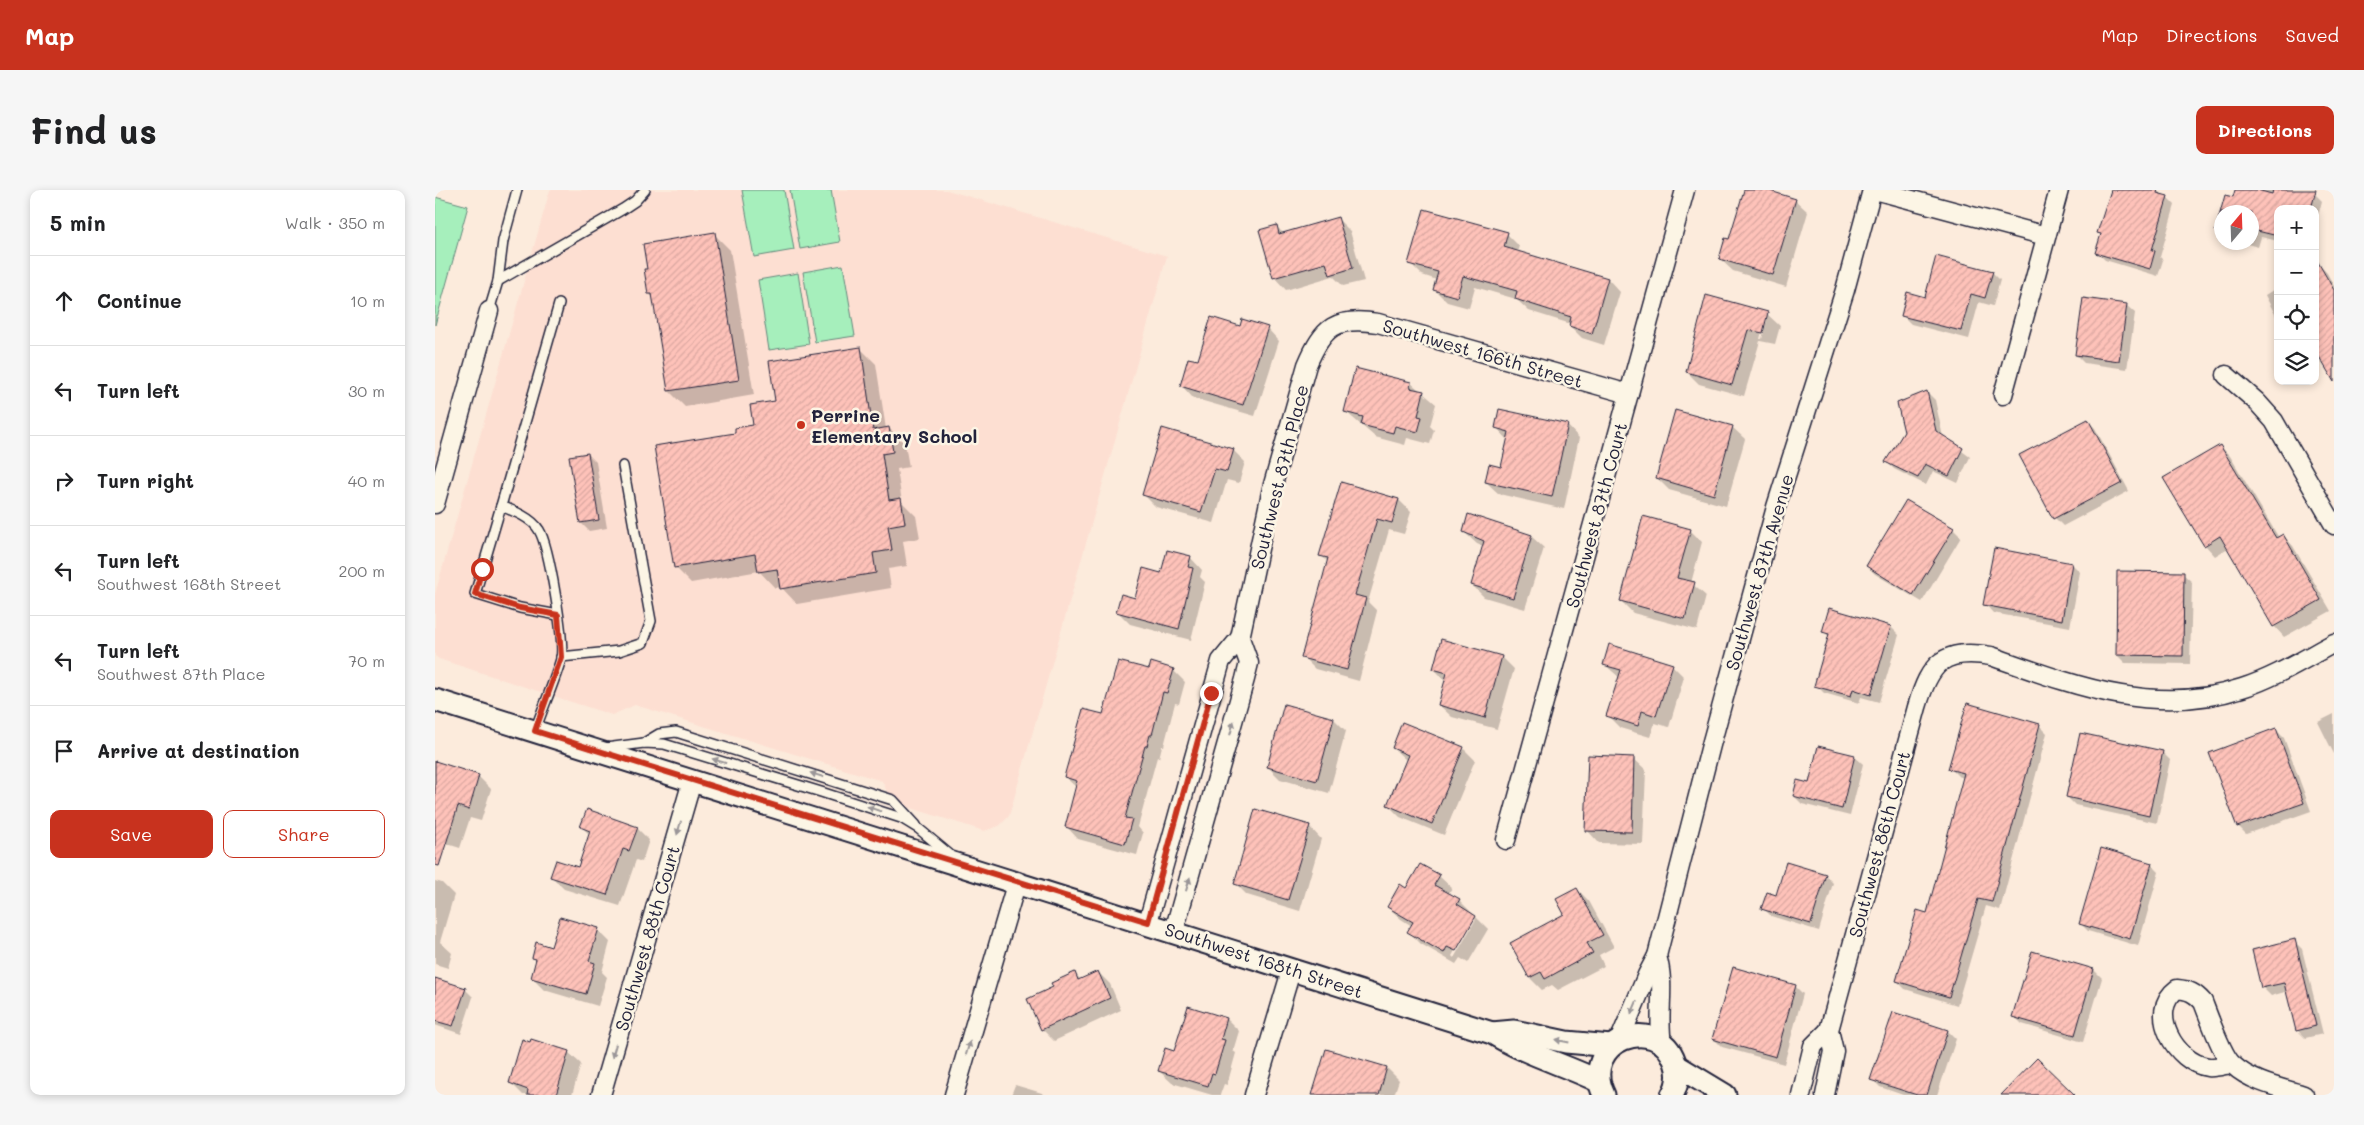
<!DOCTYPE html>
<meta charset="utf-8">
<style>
:root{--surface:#fff;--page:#f6f6f6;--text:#202124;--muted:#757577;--line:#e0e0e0;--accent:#c8321e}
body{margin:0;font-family:Mali,sans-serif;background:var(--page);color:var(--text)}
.controls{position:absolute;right:15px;top:15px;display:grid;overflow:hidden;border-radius:10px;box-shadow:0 2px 8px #0003}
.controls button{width:45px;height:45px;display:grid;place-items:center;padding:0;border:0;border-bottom:1px solid var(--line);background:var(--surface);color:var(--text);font:25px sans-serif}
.compass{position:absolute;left:1779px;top:15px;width:45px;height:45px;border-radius:50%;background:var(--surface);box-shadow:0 2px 8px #0003;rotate:19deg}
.stop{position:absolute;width:15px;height:15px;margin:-11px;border:4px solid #c8321e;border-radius:50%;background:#fff}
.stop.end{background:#c8321e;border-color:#fff;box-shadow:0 1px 5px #0008}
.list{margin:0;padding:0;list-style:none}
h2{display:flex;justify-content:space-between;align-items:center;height:65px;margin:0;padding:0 20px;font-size:21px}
h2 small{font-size:16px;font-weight:400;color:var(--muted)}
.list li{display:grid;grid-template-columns:32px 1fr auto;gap:15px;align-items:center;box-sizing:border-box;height:90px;padding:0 20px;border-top:1px solid var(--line)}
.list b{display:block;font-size:19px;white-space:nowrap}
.list p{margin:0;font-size:16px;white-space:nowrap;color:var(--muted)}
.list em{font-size:16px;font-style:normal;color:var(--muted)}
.actions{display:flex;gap:10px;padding:15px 20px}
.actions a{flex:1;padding:11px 0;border:1px solid var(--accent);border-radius:10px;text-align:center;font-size:18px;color:var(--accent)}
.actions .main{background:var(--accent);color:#fff}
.icon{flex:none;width:28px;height:28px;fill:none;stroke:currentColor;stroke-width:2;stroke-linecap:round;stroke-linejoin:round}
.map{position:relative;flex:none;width:1899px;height:905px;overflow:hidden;border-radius:10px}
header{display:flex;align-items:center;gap:30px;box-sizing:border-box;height:70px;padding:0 25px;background:var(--accent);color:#fff}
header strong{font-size:24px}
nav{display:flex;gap:28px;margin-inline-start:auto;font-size:18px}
.intro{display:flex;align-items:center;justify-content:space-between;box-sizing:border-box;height:120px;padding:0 30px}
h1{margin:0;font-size:35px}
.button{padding:12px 22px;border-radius:10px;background:var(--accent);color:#fff;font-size:18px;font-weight:700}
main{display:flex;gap:30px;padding:0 30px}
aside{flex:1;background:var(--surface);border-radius:10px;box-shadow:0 2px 8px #0003}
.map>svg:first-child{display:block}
.built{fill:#fddfd2}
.pitch{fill:#a6efbc;stroke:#64887c}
.shadow{fill:#0003;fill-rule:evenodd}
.building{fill:url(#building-hatch);stroke:#22223b}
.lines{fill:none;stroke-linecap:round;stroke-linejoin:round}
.service-casing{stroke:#22223b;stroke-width:12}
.minor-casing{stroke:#22223b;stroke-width:21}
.tertiary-casing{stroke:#22223b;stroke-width:25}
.service{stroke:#fcf5e5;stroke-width:9}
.minor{stroke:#fcf5e5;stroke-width:18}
.tertiary{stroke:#fcf5e5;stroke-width:21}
.oneway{fill:#9a9698}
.route{stroke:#c8321e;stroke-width:6}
.poi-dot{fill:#c8321e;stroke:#fcf5e5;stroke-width:2}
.labels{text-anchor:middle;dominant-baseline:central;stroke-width:5;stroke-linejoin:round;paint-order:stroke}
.street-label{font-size:18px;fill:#22223b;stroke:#fcf5e5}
.poi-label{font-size:18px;font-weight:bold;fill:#22223b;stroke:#fcf5e5;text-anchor:start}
</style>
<header>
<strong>Map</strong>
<nav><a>Map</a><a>Directions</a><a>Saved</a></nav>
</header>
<div class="intro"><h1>Find us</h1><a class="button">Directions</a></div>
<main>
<aside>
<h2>5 min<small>Walk · 350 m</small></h2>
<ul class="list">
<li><svg class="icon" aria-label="ahead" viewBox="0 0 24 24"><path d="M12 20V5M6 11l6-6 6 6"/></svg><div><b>Continue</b></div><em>10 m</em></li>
<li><svg class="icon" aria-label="left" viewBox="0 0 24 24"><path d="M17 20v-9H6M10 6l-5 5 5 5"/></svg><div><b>Turn left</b></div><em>30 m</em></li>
<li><svg class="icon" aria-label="right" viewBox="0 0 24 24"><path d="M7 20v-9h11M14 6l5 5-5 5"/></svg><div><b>Turn right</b></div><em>40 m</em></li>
<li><svg class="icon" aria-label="left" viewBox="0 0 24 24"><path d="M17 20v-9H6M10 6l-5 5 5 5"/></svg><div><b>Turn left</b><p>Southwest 168th Street</p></div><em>200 m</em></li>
<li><svg class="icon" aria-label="left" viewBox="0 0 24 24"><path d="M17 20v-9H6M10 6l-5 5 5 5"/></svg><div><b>Turn left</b><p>Southwest 87th Place</p></div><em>70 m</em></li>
<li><svg class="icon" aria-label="arrive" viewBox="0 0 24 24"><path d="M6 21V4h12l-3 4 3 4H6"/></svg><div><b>Arrive at destination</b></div></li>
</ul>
<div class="actions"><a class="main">Save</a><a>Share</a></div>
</aside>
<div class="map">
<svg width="1899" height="905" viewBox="0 0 1899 905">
<defs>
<pattern id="building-hatch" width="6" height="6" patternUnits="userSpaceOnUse" patternTransform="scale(1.25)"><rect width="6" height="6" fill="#fec2b9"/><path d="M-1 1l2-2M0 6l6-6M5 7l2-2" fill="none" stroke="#d9a6a0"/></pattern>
</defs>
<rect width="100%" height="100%" fill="#fcebdc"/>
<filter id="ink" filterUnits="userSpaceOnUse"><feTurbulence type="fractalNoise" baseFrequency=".02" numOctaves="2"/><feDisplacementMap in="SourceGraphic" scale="10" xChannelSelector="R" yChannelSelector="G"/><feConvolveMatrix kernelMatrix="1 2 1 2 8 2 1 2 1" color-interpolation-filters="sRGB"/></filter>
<g filter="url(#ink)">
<path class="built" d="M115,0H512L732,66L574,626L564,636L549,641L457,612L447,591L200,515L177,525L4,469L0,466V404Z"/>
<g class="pitch">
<path d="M307,0H349L359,60L319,67Z"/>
<path d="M355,0H396L405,52L365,59Z"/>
<path d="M0,7L33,16L0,135Z"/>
<path d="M408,75L420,146L380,152L368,82Z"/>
<path d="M363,83L374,154L334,160L323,90Z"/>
</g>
<g class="shadow">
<path d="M1311,0H1328L1360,10L1373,22L1351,97L1298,81L1285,69L1295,51Z"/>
<path d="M1677,0H1720L1732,7L1740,15L1725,67L1728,70L1723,86L1670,70L1662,62L1667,46L1664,43Z"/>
<path d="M1801,0H1868L1879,3L1887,11L1880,38V19H1843V51L1826,47L1823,57L1805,52H1816V22H1786V45L1781,40L1791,6L1799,8Z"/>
<path d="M903,29L915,41L929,91L908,96L898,86L851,100L839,87L841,36L849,44Z"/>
<path d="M279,44L295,60L319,205L250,217L234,201L219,108L214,104Z"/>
<path d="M1072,44L1084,56L1082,62L1173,89L1185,102L1169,155L1147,148L1135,136L1136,134L1094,121L1081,109L1040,97L1034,118L1012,112L1000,100L1002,90L987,85L975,73Z"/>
<path d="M1884,75L1892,83L1899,96V190L1885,165L1880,168V76Z"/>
<path d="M1557,82L1565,90L1558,116L1544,112L1534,149L1476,134L1467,125L1491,109Z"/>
<path d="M1843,97V130L1830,105Z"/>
<path d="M1691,115L1700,123L1692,179L1649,173L1641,165Z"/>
<path d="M1332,124L1345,136L1340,154L1325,151L1309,206L1264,194L1252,182ZM1330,130H1332L1327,149H1325Z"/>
<path d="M806,138H832L844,151L820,226L758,208L746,195Z"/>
<path d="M425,158L441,174L451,239L454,238L470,254L474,277L462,279L467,312L481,326L485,348L468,351L472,376L453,379L456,398L362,414L346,397L340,398L324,381L256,393L240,377L302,244L320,236L342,212Z"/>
<path d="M921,179L976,193L1001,214L995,236L999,240L995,254L972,248L970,255L940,247L911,222Z"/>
<path d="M1492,202L1500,210L1508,247L1535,267L1523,293L1498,281L1491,295L1459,279L1451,271Z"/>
<path d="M1652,230L1660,238L1694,301L1628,336L1620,328Z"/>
<path d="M1132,235L1144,248L1129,319L1064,304L1051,292L1067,278L1073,250L1062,238Z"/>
<path d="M1297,237L1310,249L1291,316L1234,300L1222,288Z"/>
<path d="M1785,256L1795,266L1844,348L1848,345L1858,356L1896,421L1849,447L1839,436L1793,358L1780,366L1770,355Z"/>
<path d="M798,260L810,272L804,293L792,290L779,333L721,317L709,305Z"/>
<path d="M153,264L161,272L172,338L154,341L146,333Z"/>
<path d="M964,310L976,322L969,344L954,340L933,412L942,421L924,491L880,479L868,467L893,372L886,365Z"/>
<path d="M1518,339L1526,347L1487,412L1440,384L1432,376Z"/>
<path d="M1255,340L1267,352L1256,393L1271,406L1262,440L1198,423L1186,411Z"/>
<path d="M1029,342L1096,346L1109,358L1090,419L1049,407L1037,395L1049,357L1042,354Z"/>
<path d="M755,367L767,380L765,387L770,392L756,450L695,434L683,422L701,409L726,384Z"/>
<path d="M1637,374L1645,382L1635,437L1558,423L1550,414Z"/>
<path d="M1748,384L1757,392L1755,474L1690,473L1682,465Z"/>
<path d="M1456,437L1464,445L1444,512L1426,507L1424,513L1389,503L1381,495L1394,447L1389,441Z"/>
<path d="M1007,451L1067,467L1079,479L1062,539L1017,527L1004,515L1011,491L999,479Z"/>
<path d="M1169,474L1237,475L1249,487L1234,537L1220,533L1215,547L1185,538L1173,526L1185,488Z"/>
<path d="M738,480L750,492L744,514L740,513L729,556H727L724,568L722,567L703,637L708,643L702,665L643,649L631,636L642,598L630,587L669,526L715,481Z"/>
<path d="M850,515L899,529L911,541L894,603L845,589L833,577Z"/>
<path d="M1899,524V564L1883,532Z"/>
<path d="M1604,535L1612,543L1565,720L1551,716L1522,815L1470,799L1462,791L1493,724L1529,588L1523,586L1515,578Z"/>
<path d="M1841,540L1849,548L1876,621L1811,644L1803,636Z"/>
<path d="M958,558H1028L1040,570L1009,645L965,627L953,615L972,571Z"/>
<path d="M1727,562L1735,570L1722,633L1640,615L1632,607Z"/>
<path d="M1419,566L1428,574L1415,626L1367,614L1359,606Z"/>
<path d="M1198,568L1211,580L1208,654L1164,653L1152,640Z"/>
<path d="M0,573L44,587L56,599L46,631L35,628L25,658L0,650Z"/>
<path d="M874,636L886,649L865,721L812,705L800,693Z"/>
<path d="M147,637L202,638L214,650L207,672L201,670L185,716L129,699L116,686L144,679L155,645Z"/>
<path d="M1716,674L1724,682L1703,756L1653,741L1645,733Z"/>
<path d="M1390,685L1398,693L1384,741L1336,726L1328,718L1342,706Z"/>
<path d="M1004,686L1017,698L1013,704L1024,710L1053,739L1033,773L1025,768L1021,774L986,754L974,742L977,736L966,729L953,717L972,700ZM1038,729H1041L1019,768L1017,766Z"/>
<path d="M0,691L7,693L19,705L5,752L17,763L13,778L0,774Z"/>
<path d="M1142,699L1154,711L1179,757L1164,765L1169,776L1123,800L1117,795L1107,800L1095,788L1077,754L1131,725Z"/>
<path d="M163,740L175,752L167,782L172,787L163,816L109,800L97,788L102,771L98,767Z"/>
<path d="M1859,751L1867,759L1888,844L1870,848L1862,840L1853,801L1836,806L1828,798Z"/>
<path d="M1659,780L1667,788L1648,852L1587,834L1579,826Z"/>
<path d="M663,782L675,794L686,820L619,851L607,839L619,797L640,784L646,790Z"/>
<path d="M0,791L30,799L38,807L26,844L0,835Z"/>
<path d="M1360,796L1368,804L1349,874L1287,857L1279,849Z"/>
<path d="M753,818L792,829L804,841L798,861L801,863L792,895L789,894L785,905H777L737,893L724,881L740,863Z"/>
<path d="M1459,824L1513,841L1521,849L1502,905H1468L1445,897L1437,889Z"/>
<path d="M133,862L146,874L137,905H88L75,892Z"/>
<path d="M952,878L964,890L959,905H878Z"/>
<path d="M580,895L607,903L608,905H576Z"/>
</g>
<g class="building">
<path d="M1309,0H1332L1361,9L1338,85L1284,69L1290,48L1294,49Z"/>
<path d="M1676,0H1723L1722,3L1733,6L1717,60L1720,61L1715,79L1660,63L1666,44L1662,43Z"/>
<path d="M1800,0H1822L1837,4L1838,0H1881L1876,19H1843V46L1818,40L1816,44V22H1786V42L1780,41L1790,5L1798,7Z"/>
<path d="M989,19L1073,42L1069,57L1173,88L1157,144L1134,136L1136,127L1080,109L1082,101L1028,86L1022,107L998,100L1003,82L973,74Z"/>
<path d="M903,27L918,78L895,85L891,73L838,88L824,40L842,35L844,44Z"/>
<path d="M280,42L304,190L233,201L217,104H213L209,79H212L208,54Z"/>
<path d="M1501,66L1558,81L1550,108L1536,104L1526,141L1466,126L1472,102L1490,107Z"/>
<path d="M1880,67L1899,100V192L1880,160Z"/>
<path d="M1271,105L1333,122L1328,143L1313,140L1297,195L1251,182Z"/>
<path d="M1648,108L1692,114L1684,171L1640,165Z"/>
<path d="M776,127L805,136L807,129L833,137L808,215L745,196L753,168L763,170Z"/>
<path d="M426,157L438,240L454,237L458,262L447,264L454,310L466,308L470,333L453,336L457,360L438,363L441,383L345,399L342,379L323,382L320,364L239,378L219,256L300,243V238L318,235L315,215L340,211L334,171Z"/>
<path d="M920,178L976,192L975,198L989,201L983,226L987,227L983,242L960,236L958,243L926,235L928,227L909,222Z"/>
<path d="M1492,201L1501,241L1528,258L1514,286L1490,274L1483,288L1450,272L1469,242L1462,213Z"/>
<path d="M1064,219L1133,234L1117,307L1050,292L1054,274L1066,277L1074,242L1060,238Z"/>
<path d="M1240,220L1298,236L1279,305L1221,288Z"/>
<path d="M1653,229L1687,293L1618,329L1584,265Z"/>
<path d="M727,238L799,259L792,282L780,279L766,322L707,305Z"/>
<path d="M1785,255L1841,348L1848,344L1886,410L1838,437L1785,346L1769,356L1728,288Z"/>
<path d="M153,263L164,330L145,333L134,266Z"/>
<path d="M906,292L964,309L957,333L942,329L920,405L931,408L912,480L866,468L893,368L884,366Z"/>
<path d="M1471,310L1519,338L1478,405L1431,376Z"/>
<path d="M1033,324L1097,345L1078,408L1036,395L1049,351L1028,342Z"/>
<path d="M1208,326L1256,339L1242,388L1260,392L1250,429L1185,411Z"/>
<path d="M1559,358L1637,373L1627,430L1548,415Z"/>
<path d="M732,360L756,366L753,377L758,378L744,439L681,422L686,404L700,408L708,378L726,383Z"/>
<path d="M1682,381L1749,382L1748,466L1681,465Z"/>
<path d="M1394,418L1456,436L1436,505L1418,499L1416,506L1379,496L1394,444L1387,442Z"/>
<path d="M1006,449L1067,466L1050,528L1003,515L1012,483L998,479Z"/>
<path d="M1174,454L1238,474L1221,526L1207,521L1203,536L1171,526L1186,480L1168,475Z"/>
<path d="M683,471L714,479L716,472L739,479L732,503L728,502L717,545H715L712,556H710L690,628L697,629L690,654L630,637L642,591L629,587L648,519L668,524Z"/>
<path d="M1532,513L1605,534L1557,712L1543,709L1514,807L1461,791L1482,720L1492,723L1529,583L1513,579Z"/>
<path d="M849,514L899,528L882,591L832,577Z"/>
<path d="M967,532L1029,557L997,634L952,615L973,565L957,558Z"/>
<path d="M1841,538L1869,613L1802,637L1774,563Z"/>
<path d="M1645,543L1728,561L1714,626L1631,607Z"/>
<path d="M1383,556L1420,565L1407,619L1358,606L1362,590L1374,593Z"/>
<path d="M1153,565L1199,567L1197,642L1150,641Z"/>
<path d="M0,571L44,585L34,620L23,616L4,676L0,675Z"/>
<path d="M152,619L203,637L194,661L188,659L172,705L115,687L121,670L143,677L155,641L145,637Z"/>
<path d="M820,619L875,635L853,710L799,694Z"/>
<path d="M1666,658L1717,673L1695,749L1644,734Z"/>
<path d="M1351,672L1391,684L1376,734L1326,719L1332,702L1341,705Z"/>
<path d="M985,674L1005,685L999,695L1025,709L1022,714L1041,726L1021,761L1012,757L1009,763L972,742L978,732L952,717L965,694L971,698Z"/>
<path d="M1142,698L1168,745L1152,753L1158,763L1110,789L1106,782L1094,788L1075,753L1129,724L1121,709Z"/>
<path d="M125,727L164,738L154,771L160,773L151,804L96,788L101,769L97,768L101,752L116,757Z"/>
<path d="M1860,749L1881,836L1861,841L1849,793L1826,798L1817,760Z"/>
<path d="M1597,761L1659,779L1640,845L1577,827Z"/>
<path d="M1298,777L1361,795L1341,867L1277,849Z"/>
<path d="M663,781L675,808L606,840L592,809L618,797L616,793L640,782L643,790Z"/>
<path d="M0,788L31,798L18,836L0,831Z"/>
<path d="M753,816L792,828L786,849L790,850L780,884L777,883L773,896L723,881L730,858L739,861Z"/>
<path d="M1458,822L1513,840L1492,905H1482L1435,890Z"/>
<path d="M87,849L95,852L96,849L134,861L121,905H92L93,900L74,893Z"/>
<path d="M891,859L952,877L944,905H877Z"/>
<path d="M1602,868L1640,905H1566Z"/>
</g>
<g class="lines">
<defs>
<g id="service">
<path d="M63,91L188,19L200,11L210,0"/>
<path d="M54,121L63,91L68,51L82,0"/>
<path d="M66,316L40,404L85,418L123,425"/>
<path d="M126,467L184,461L208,453L216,431L188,276"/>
<path d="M100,541C108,517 119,493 126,469C130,452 114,356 104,340C97,328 79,321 66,316L124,114"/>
<path d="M209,553L224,544L241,542L458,610L481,635"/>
<path d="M171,558L209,553L229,554L386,602L466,628L484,639L514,664"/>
</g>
<g id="minor">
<path d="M1440,0L1611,46"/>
<path d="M1791,185L1822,212L1839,231L1899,335"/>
<path d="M1568,205L1624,0"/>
<path d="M0,314L54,121"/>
<path d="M1071,650L1250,0"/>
<path d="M713,732L786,471L805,448"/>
<path d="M739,741L810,489L814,473L805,448L837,298L872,175C888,137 901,126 943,133L1194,204"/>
<path d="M1222,766C1231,796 1222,822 1227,854"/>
<path d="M1185,849L1212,785L1222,766L1276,555L1341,317L1410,100L1437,0"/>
<path d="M1796,874C1789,875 1780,878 1773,877C1741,873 1711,822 1742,799C1754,800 1760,803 1768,812C1773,825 1788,867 1798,875C1816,892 1846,898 1869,905"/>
<path d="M166,905L257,591"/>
<path d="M519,905L582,691"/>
<path d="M819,905L856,781"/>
<path d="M1366,905L1378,856L1394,840"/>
<path d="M1390,905L1399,861L1394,840L1482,517C1495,473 1508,458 1556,466C1638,495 1719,527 1807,498C1839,488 1869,469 1899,453"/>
</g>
<g id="tertiary">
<path d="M0,510C352,621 705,729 1057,843C1090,864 1128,874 1163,891"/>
<path d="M1057,843L1079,841L1131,852L1176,856"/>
<path d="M1242,876L1290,905"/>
<path d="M1169,905C1143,851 1223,821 1240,872C1244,883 1243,895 1237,905"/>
</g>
</defs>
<use href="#service" class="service-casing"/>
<use href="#minor" class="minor-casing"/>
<use href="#tertiary" class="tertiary-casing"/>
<use href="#service" class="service"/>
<use href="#minor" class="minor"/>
<use href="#tertiary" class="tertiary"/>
</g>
<defs><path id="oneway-solid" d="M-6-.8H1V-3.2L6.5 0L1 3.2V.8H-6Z" transform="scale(1.25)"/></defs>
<g class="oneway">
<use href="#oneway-solid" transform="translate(797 538) rotate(-75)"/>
<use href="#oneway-solid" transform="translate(284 571) rotate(-163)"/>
<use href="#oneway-solid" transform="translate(382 585) rotate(-163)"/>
<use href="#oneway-solid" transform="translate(439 619) rotate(-161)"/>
<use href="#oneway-solid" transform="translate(244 638) rotate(106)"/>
<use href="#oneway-solid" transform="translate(753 694) rotate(-74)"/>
<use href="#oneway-solid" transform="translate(1199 818) rotate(113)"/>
<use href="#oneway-solid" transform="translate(1127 851) rotate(-169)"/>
<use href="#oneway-solid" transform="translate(533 858) rotate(-73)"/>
<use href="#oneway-solid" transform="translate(179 861) rotate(106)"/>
</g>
</g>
<g class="lines" filter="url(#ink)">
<path class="route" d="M47,379L40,404L85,418L123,425L126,467L100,541L713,732L776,503"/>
</g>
<circle class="poi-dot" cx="366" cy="235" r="5"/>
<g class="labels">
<g class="street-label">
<text transform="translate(1048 163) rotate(16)">Southwest 166th Street</text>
<text transform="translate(844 287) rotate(-76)">Southwest 87th Place</text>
<text transform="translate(1161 325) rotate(-75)">Southwest 87th Court</text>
<text transform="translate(1324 382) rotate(-74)">Southwest 87th Avenue</text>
<text transform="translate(1444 654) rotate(-75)">Southwest 86th Court</text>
<text transform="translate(212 748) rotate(-74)">Southwest 88th Court</text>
<text transform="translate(829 770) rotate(18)">Southwest 168th Street</text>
</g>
<g class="poi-label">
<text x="376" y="225">Perrine<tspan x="376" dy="21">Elementary School</tspan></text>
</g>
</g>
</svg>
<div class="controls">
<button>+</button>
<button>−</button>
<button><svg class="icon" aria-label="locate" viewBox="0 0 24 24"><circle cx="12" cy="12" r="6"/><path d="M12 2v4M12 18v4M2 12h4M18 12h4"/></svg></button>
<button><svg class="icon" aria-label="layers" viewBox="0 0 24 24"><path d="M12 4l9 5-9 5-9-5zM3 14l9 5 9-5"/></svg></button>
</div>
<svg class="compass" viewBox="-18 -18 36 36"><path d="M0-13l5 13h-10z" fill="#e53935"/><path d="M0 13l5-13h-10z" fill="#757577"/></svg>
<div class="stop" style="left:47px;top:379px"></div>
<div class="stop end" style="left:776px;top:503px"></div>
</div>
</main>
